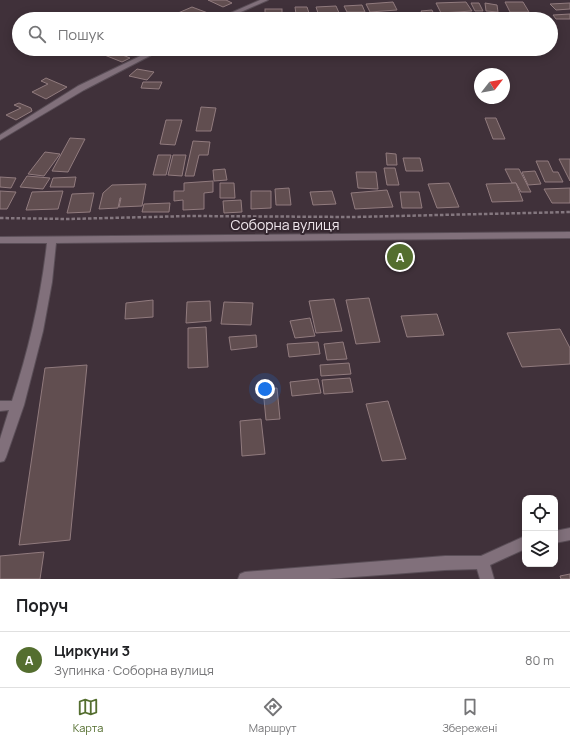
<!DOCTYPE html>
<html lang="uk">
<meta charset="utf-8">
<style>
:root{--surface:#fff;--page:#f2f2f2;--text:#202124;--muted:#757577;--line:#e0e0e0;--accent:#546e2f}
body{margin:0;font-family:Manrope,sans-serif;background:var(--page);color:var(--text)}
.controls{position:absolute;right:12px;bottom:12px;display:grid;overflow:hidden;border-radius:8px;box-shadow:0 2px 10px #0003}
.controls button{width:36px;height:36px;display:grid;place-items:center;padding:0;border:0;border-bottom:1px solid var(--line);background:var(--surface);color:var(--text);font:20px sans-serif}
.compass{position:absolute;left:474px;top:68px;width:36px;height:36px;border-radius:50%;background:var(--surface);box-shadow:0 2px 10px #0003;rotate:59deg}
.you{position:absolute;left:265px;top:389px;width:14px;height:14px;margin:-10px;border:3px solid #fff;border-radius:50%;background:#1a73e8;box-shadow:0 0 0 6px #1a73e833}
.badge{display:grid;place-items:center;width:26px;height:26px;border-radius:50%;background:var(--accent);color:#fff;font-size:13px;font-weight:700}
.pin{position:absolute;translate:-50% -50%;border:2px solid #fff;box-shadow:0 1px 4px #0006}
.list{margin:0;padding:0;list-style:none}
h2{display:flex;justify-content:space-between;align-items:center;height:52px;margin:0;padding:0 16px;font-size:17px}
h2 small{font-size:13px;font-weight:400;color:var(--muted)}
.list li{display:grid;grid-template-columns:26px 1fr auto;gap:12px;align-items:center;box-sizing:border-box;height:56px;padding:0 16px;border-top:1px solid var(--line)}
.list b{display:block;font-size:15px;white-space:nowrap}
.list p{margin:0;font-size:13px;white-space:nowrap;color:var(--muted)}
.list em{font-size:13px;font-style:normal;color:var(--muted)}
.icon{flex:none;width:22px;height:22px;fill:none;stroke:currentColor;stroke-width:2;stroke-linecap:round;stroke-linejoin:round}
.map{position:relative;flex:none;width:570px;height:579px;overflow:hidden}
.search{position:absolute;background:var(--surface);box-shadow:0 2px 10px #0003;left:12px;right:12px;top:12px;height:44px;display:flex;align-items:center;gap:10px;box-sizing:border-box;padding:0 14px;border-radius:22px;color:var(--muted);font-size:15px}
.sheet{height:108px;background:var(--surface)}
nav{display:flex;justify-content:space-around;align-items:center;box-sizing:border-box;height:56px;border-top:1px solid var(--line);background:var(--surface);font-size:11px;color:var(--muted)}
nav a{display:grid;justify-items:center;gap:2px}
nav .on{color:var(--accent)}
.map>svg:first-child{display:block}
.building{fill:#614e50;stroke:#917b7e}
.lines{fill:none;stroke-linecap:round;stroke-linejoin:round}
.minor-casing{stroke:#5a4e57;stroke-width:2}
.path{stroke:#84777f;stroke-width:2.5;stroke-dasharray:3.5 2;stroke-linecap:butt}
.minor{fill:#81707b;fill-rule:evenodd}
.labels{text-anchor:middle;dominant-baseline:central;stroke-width:4;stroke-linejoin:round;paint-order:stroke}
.street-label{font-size:14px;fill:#efe6ec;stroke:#352730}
</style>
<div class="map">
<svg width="570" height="579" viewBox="0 0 570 579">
<rect width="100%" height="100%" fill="#40313a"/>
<g class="building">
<path d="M208,0H226L232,3L223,7Z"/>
<path d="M393,2L397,10L370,12L366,4Z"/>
<path d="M466,2L472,11L441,13L436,3Z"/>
<path d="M505,2H523L529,12H510Z"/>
<path d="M471,3H479L483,11H475Z"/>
<path d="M485,3L497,5L498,12L486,11Z"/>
<path d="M570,3V9L556,10L550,4Z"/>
<path d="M362,5L365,12H347L344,6Z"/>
<path d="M336,6L340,15L319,16L316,7Z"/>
<path d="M192,7L216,16L210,19H192L178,13Z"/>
<path d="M295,7H307L309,13L296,14Z"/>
<rect x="265" y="9" width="17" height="9"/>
<path d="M432,10L436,19H411L409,15H423L421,11Z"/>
<path d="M475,14H482L484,19H473L472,17H476Z"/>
<path d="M514,14L517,19H489L487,15Z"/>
<path d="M570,14V19H556L553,15Z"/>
<path d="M462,15L465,19H447L445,16Z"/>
<path d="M121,49H146L133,55Z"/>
<path d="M110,50L130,58L122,62L102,54Z"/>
<path d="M137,69L154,72L147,80L129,76Z"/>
<path d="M46,78L67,87L46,99L32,92L48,84L41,81Z"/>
<path d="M143,82H162L159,89L141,88Z"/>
<path d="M19,103L31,108L32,111L16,120L6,115L21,108L14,105Z"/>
<path d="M201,107L216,108L211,131H196Z"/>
<path d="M485,118H496L505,139H493Z"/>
<path d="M166,120H182L175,145L160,144Z"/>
<path d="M70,138L85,139L68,172L52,171Z"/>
<path d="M193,141L210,142L208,155H199L194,176H185Z"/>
<path d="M45,152L60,154L44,176L28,174Z"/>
<path d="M386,153L396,154L397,165H387Z"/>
<path d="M158,155H171L166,175H153Z"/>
<path d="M173,155H186L182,176L168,175Z"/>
<path d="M403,158H420L423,171H406Z"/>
<path d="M559,159H570V181Z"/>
<path d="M536,161H548L553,172H558L563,182H545Z"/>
<path d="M384,168H395L399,185H387Z"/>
<path d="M225,169L227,180L214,181L213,170Z"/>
<path d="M505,169H519L531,192H521L516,183H512Z"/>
<path d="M535,171L541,184L528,185L522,172Z"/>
<path d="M356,172H376L378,189L358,188Z"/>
<path d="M27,176L50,178L43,189L20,187Z"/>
<path d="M0,177L16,178L11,188L0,187Z"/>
<path d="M76,177L74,187H50L53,178Z"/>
<path d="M213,181V192L204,193V209L183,210V200L174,201V191H184V183Z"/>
<path d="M220,183H234L235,198H220Z"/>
<path d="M449,183L459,207L437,208L428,184Z"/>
<path d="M516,183L523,201L492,202L486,184Z"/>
<path d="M146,184L142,206L119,207L121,198H120L118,208L99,209L103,193L112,185Z"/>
<path d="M289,188L291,205H276L275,189Z"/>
<path d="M570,188V203H552L544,189Z"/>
<path d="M387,190L393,207L355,209L351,193Z"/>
<path d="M0,191L16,192L7,209H0Z"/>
<path d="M63,191L58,209L26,210L32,192Z"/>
<path d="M251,191H271V208L251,209Z"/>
<path d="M332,191L336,204L313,205L310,192Z"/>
<path d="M400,192H419L422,208H402Z"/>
<path d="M94,193L90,212L67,213L72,194Z"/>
<path d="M241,200L242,212L224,213L223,201Z"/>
<path d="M170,203L169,212H142L144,204Z"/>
<path d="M369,298L380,342L356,344L346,300Z"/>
<path d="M334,299L342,331L316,333L309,301Z"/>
<path d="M153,300V317L125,319L126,303Z"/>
<path d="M210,301L211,321L186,323L187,302Z"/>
<path d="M224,302L253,303L251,325L221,324Z"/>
<path d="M437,314L444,335L407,337L401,316Z"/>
<path d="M310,318L315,336L295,338L290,321Z"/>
<path d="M206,327L208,367L188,368V328Z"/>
<path d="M560,329L570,348V364L522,367L507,333Z"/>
<path d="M256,335L257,347L231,350L229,337Z"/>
<path d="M318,342L320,354L289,357L287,344Z"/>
<path d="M343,342L347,359L327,360L324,344Z"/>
<path d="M349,363L351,374L321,376L320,365Z"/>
<path d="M87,365L70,540L19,545L45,368Z"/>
<path d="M350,378L353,392L324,394L322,380Z"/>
<path d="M318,379L321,393L292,396L290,382Z"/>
<path d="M277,388L280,419L266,420L263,389Z"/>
<path d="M388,401L406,459L382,461L366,404Z"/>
<path d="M261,419L265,454L242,456L240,421Z"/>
<path d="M44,552L40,579H0V556Z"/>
<path d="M570,574V579H561L560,576Z"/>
</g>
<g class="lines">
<defs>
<g id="minor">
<path d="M260,0H268L225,19H217Z"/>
<path d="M155,49H163L84,90L0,140V135L78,86Z"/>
<path d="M570,232V238L56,243L52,282L43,331L24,405L6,457L4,461L0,462V439L9,410L0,411V401H12C29,349 41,297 47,243H0V237Z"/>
<path d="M570,528V540L555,543V531Z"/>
<path d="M525,536V549L490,565L494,579H480L477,569L445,570L328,579H238L240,574L245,572L445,556H481Z"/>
</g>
</defs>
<use href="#minor" class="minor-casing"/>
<path class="path" d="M0,218L68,219L190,216L353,217L570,212"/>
<use href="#minor" class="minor"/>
</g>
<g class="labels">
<g class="street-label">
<text x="285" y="224">Соборна вулиця</text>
</g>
</g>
</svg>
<div class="controls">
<button><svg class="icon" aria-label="locate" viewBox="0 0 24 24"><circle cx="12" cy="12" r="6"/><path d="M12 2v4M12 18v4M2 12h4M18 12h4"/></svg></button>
<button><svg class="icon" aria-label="layers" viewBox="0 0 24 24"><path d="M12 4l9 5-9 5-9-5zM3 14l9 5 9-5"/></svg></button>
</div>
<svg class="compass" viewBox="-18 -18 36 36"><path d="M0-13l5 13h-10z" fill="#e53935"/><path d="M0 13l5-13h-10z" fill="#757577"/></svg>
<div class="you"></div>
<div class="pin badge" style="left:400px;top:257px">A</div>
<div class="search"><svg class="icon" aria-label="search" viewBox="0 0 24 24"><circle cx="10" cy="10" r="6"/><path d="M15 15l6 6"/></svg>Пошук</div>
</div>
<section class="sheet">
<h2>Поруч<small></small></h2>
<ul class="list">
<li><span class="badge">A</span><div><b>Циркуни 3</b><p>Зупинка · Соборна вулиця</p></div><em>80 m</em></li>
</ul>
</section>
<nav>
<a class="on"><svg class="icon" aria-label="map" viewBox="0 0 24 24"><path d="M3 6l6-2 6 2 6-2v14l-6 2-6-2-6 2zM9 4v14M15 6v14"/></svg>Карта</a>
<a><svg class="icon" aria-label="directions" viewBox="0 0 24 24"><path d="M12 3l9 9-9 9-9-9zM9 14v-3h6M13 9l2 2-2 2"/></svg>Маршрут</a>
<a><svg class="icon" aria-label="saved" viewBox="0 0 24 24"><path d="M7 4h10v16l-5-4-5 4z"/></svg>Збережені</a>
</nav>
